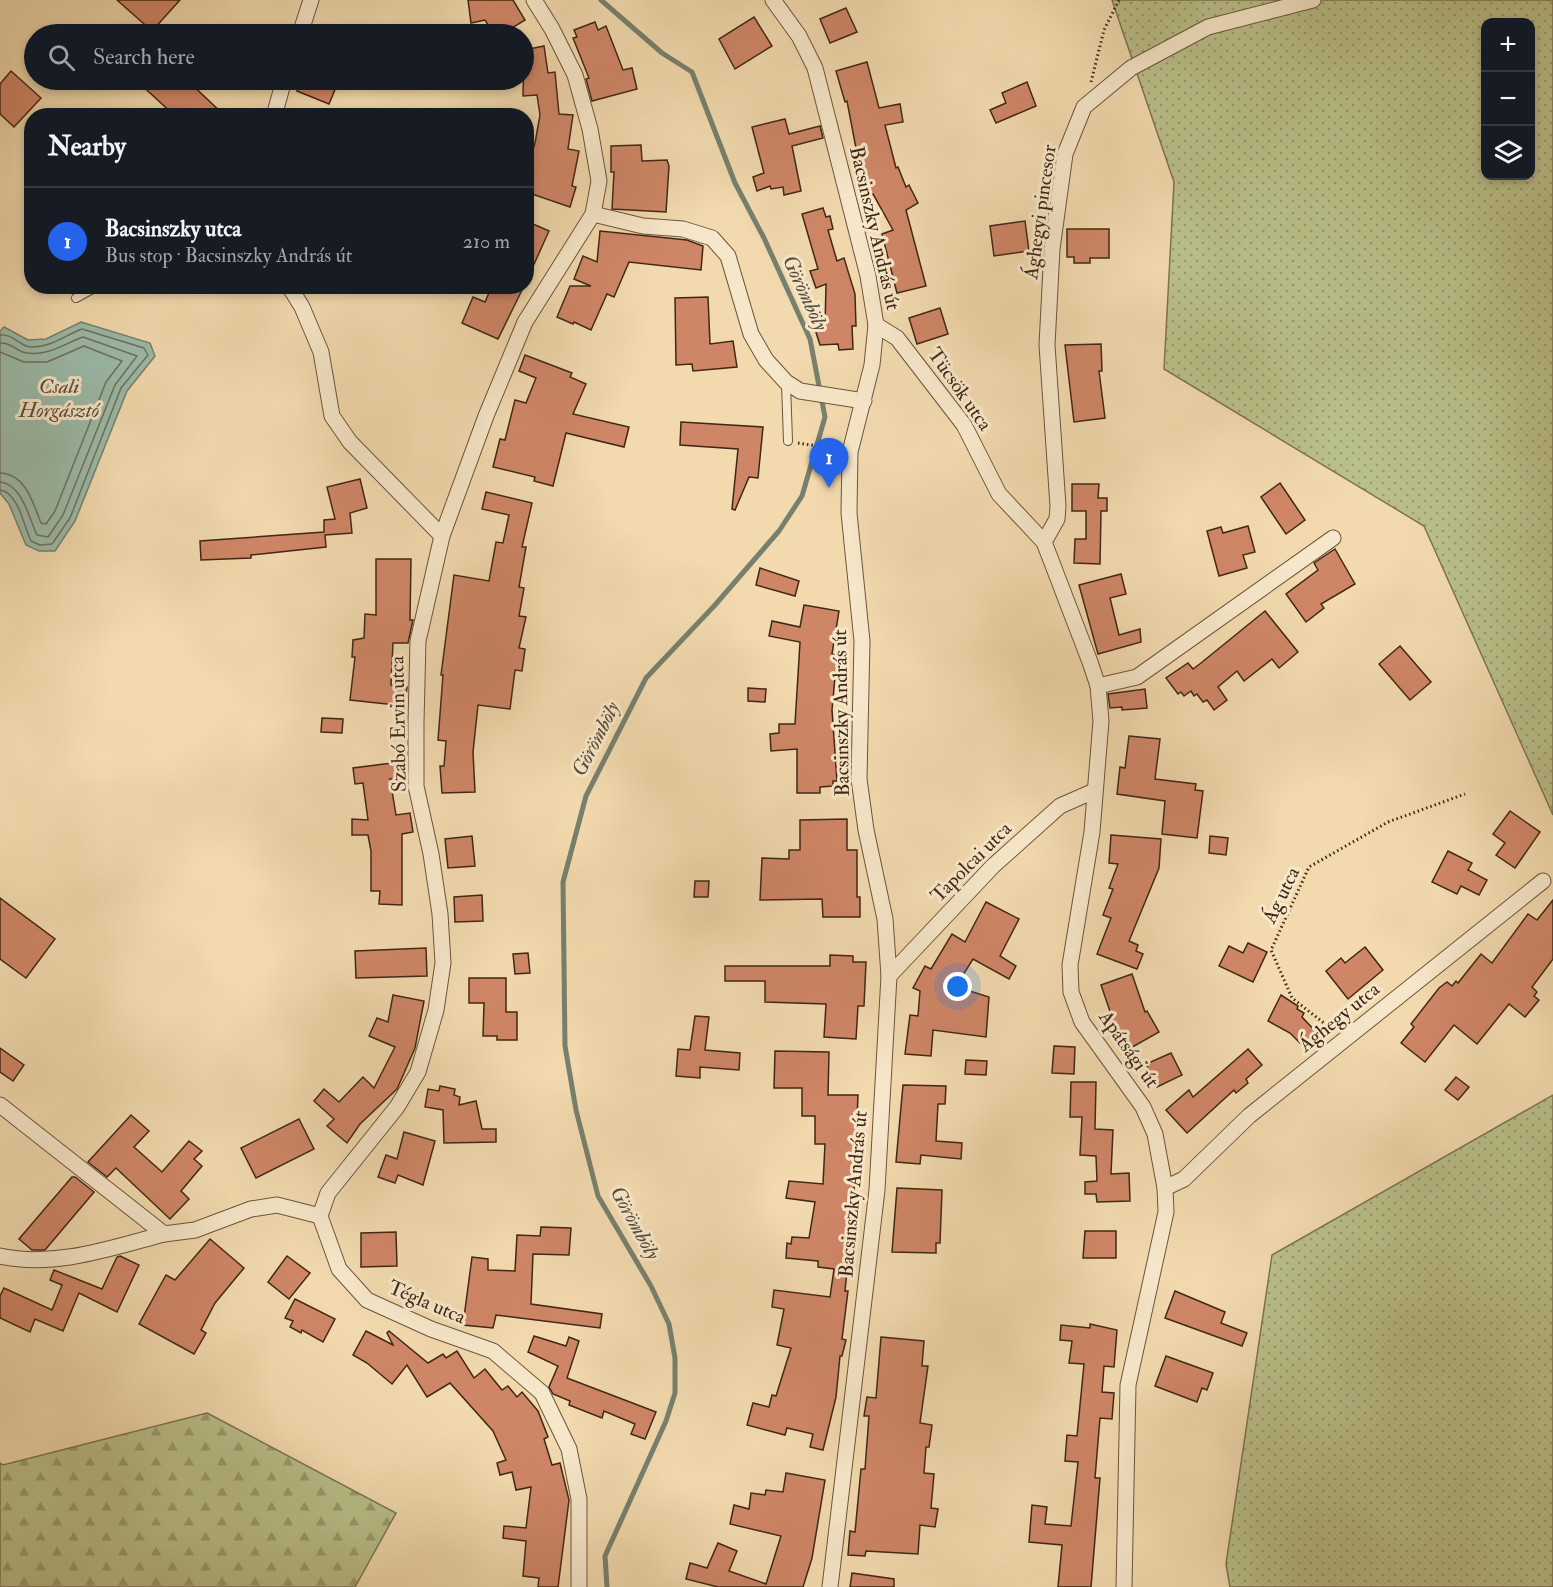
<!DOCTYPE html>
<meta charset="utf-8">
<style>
:root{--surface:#171b24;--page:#242831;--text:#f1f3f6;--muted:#9ea1a6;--line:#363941;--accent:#2563eb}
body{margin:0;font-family:"IM FELL Double Pica",serif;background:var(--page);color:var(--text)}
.controls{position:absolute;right:18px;top:18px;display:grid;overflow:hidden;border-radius:12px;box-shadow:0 3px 9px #0003}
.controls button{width:54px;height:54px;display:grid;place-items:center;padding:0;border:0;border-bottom:2px solid var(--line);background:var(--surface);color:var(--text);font:30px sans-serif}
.you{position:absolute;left:958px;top:987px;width:21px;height:21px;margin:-15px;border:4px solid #fff;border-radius:50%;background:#1a73e8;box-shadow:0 0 0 9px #1a73e833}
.badge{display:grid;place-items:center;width:39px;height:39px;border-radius:50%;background:var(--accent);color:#fff;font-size:20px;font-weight:700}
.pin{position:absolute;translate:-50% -50px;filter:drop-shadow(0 2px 3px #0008)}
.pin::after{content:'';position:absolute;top:32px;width:21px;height:18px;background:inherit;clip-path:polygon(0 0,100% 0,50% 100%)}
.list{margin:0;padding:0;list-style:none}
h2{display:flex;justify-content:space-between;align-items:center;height:78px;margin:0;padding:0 24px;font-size:26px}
h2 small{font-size:20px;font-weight:400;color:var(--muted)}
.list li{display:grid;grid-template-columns:39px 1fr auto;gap:18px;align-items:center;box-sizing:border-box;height:108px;padding:0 24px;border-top:2px solid var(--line)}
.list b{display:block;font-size:22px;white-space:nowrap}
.list p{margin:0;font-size:20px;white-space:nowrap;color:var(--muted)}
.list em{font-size:20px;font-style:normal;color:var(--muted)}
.icon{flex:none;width:33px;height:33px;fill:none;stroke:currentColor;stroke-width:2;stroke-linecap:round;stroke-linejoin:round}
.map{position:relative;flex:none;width:1553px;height:1587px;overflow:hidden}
.search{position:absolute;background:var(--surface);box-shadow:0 3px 9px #0003;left:24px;top:24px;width:510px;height:66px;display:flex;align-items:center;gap:15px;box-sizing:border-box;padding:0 21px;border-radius:33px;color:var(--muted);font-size:22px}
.panel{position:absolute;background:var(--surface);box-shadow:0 3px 9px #0003;left:24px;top:108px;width:510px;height:186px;border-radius:24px}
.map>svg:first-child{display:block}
.forest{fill:url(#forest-firs);stroke:#7d7450;stroke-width:1.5}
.park{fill:url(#park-dots);stroke:#7d7450;stroke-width:1.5;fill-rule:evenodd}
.water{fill:#9bbba9;stroke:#77806e;stroke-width:1.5}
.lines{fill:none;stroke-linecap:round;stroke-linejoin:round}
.shore{stroke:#6e715f;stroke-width:1.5}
.stream{stroke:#77806e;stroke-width:5}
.building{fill:#cf8667;stroke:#402715;stroke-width:1.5}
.lane-casing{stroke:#6c543b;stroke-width:10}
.street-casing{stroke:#6c543b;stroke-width:17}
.path{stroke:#402715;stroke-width:3;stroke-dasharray:1.5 3;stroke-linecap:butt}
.lane{stroke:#f7e7ca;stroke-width:8}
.street{stroke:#f7e7ca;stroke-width:15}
.labels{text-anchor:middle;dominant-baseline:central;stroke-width:6;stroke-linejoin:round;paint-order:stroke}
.street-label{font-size:20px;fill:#402715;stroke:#f7e7ca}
.water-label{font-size:21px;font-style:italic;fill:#574c3a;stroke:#f7e7ca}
</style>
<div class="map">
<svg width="1553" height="1587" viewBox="0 0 1553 1587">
<defs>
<pattern id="forest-firs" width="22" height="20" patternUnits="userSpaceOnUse" patternTransform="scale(1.5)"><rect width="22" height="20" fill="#bac08a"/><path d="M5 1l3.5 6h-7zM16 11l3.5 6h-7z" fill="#999c70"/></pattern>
<pattern id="park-dots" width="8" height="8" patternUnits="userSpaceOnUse" patternTransform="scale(1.5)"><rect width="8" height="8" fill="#bac08a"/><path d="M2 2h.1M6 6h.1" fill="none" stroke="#999c70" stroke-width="1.8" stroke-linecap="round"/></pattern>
</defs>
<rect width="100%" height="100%" fill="#f2daae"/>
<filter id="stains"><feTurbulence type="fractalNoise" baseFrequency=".00333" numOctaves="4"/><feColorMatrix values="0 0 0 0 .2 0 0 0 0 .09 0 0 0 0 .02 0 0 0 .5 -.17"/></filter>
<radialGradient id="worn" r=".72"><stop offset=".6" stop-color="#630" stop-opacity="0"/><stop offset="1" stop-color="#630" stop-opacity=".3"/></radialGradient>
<path class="forest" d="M207,1413L396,1513L355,1587H0V1463L3,1465Z"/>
<g class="park">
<path d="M1112,0H1553V815L1424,526L1164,369L1174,182ZM1486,22H1530V176H1486Z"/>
<path d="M1553,1095V1587H1230L1226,1564L1272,1255Z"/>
</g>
<path class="water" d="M81,322L150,343L155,356L127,391L75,521L55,551H39L26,545L9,504L0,493V331L4,327L28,340L46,339Z"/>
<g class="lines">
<g class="shore">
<path d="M0,335C12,334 16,342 26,346C46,351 65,335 82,329L144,348L148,355L121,388L70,518L52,544L40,545L31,541C24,526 18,492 0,490"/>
<path d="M0,343C12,342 16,352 27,353C48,356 64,344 83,337L137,356L115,385L63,515L48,537L37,535C29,518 22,484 0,482"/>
<path d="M0,352L24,362H47L84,346L122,361L106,382L55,511L46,524L41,523C33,503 26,474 0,473"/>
</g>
<path class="stream" d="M601,0L662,53L692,72L735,183L764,238L810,339L825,417L802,496L779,531L715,605L646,678L586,796L563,882L565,1046L576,1110L598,1196L651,1286L669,1324L675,1358V1393L666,1421L605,1556L607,1587"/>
</g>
<g class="building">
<path d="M117,0H180L152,31Z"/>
<path d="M468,0H513L525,20L502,34H494L485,20L471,23Z"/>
<path d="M846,8L857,32L830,43L820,19Z"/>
<path d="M754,17L772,46L735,69L719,39Z"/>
<path d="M595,22L598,30L606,26L623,70L632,68L637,89L592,101L586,79L589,78L573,38L577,37L574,30Z"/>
<path d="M544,46L548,73L555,72L559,114L573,115L568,149L579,151L572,186L576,187L570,207L526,192V171L535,143L540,115L537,95L523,96L524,50Z"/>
<path d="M867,62L879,108L900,104L903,122L885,125L896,168L898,167L906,187L909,185L918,203L906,210L926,286L897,293L882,234L893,230L873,194L870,195L860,169L847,101L845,102L836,71Z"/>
<path d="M11,71L41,98L14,127L0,114V84Z"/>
<path d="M136,80H187L225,116H175Z"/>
<path d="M302,80H339L329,104L297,91Z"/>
<path d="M1027,82L1036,106L996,123L990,110L1006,103L1002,93Z"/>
<path d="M785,119L789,134L820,126L823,138L792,146L801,191L784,195L783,187L771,189L770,186L757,191L753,177L764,173L752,127Z"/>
<path d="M641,145L642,161L667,160L669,166L666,212L612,209L614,172H611V146Z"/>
<path d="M823,208L826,217L830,216L833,229L828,230L837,261L844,258L855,294L856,326H852L853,349L839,350L838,344L820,345L814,326L825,327L826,284L816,288L810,271L818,269L802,214Z"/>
<path d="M526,221L549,231L526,282Z"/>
<path d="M1025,221L1029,251L994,256L990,226Z"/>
<path d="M1067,229H1109V258H1090V263H1074V257H1067Z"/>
<path d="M600,231L687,240L703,246L701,270L629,262L614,297L607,294L591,330L574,322L573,324L557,317L570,286H591L574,279L583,256L597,262Z"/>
<path d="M492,286H524L498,339L462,323L473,297L485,302Z"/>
<path d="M708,297L710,344L733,341L737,367L693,371L692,364L676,365L675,298Z"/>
<path d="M940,308L948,334L917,344L909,318Z"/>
<path d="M1101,344L1102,371H1099L1105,418L1074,422L1065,345Z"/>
<path d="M525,355L572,373L570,377L586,384L573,414L629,427L624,447L566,433L553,486L534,481L535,477L493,467L500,439L505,440L515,400L526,403L536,378L519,371Z"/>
<path d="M681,422L763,427L758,478L749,477L735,510L732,509L738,449L680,445Z"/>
<path d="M360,479L367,508L350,513L352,533L325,535L326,547L251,555V558L201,560L200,541L324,532V520L335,519L327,487Z"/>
<path d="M1280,483L1305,520L1286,534L1261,497Z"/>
<path d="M1072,484H1099L1098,498H1107V511H1101L1100,564L1074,563L1075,539H1086V511H1072Z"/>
<path d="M486,492L532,503L522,547H526L519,587L524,588L519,616L526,617L519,648L525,649L522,671L515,670L510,709L478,705L473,752L475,792L442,793L440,766H444L446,741L438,740L443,675H441L454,575L489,581L496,542L503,543L509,515L482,509Z"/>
<path d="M1248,526L1255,552L1243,555L1247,568L1219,576L1207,531L1221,527L1223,533Z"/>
<path d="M1335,549L1355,584L1321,604L1324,608L1306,622L1286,594L1318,570L1314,563Z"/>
<path d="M376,559H411L410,620H413L408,643H393L391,685L407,687L405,706L350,700L355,657H352L353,640L364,638L365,614L376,615Z"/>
<path d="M760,568L799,581L795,596L756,585Z"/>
<path d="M1121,574L1126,594L1110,598L1119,635L1140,629L1141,642L1098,654L1079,585Z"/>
<path d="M804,605L839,611L832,654L837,655L832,710L837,781H833V786L820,787V793H797V749L771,751L770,734L779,733V724H795L800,642L769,636L772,621L800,627Z"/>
<path d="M1265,611L1298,652L1279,668L1272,659L1244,681L1237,671L1218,687L1227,700L1214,710L1207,700L1203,702L1197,694L1194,696L1191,691L1184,696L1181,692L1178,694L1166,678L1188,663L1193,669L1201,663Z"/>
<path d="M1400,646L1431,682L1410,700L1379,664Z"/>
<path d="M748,688L766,689L765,702L748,701Z"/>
<path d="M1145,689L1147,708L1122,710V707L1110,708L1108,694Z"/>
<path d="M322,718L343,719L342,733L321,732Z"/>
<path d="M1129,736L1160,739L1155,779L1196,784L1195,790L1203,791L1197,838L1162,834L1165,801L1117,794L1120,767L1125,768Z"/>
<path d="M400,762L402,778L390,779L396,815L410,813L413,832L402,834V905L379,904L380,891H371V851L368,835H352V819L368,820L363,783L355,784L353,768Z"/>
<path d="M1510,811L1540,832L1515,868L1496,855L1505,843L1493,834Z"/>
<path d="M847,819V850H857V897H860V917H823L822,899L760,900L762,858L789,859V850H800V820Z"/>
<path d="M1111,835L1161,839L1159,868L1129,941L1138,945L1136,951L1143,954L1137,969L1097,954L1111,918L1103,915L1113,889L1109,888L1118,864L1109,863Z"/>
<path d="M472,836L475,866L448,868L445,839Z"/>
<path d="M1210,836L1228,838L1226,855L1209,853Z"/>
<path d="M1448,851L1472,863L1468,870L1487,880L1479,895L1461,886L1457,894L1432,882Z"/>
<path d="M695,881H709L708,897H694Z"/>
<path d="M482,895L483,921L455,922L454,897Z"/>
<path d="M0,898L55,939L26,978L0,959Z"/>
<path d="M1553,900V959L1532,987L1537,992L1534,996L1539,1000L1525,1017L1509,1004L1477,1044L1454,1025L1425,1062L1401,1043L1414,1027L1411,1024L1439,988L1447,982L1452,986L1456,981L1458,983L1481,954L1492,963L1528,914L1537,920Z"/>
<path d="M986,902L1019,919L1000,956L1016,966L1009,979L973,959L958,983L962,985L960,988L989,997L986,1037L933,1030L931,1056L905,1054L910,1015L918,1016L920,991L913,988L925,966L931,969L952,934L965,942Z"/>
<path d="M1248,943L1267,952L1253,982L1219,966L1229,946L1243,953Z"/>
<path d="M1365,947L1383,970L1348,999L1326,971L1341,958L1345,963Z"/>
<path d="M426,948L427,976L356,978L355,951Z"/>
<path d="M528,953L530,973L515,974L513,954Z"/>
<path d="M830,955L853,956V962H866L864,1006H858L856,1039L824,1037L826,1004L765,1002V981H725V966H830Z"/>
<path d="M1132,974L1145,1012L1147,1011L1159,1032L1129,1049L1114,1023L1101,985Z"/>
<path d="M469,978H506V1012H517V1040H497V1036H483L484,1003H469Z"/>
<path d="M393,995L424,1001L415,1048L397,1089L360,1124L347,1143L327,1126L334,1119L314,1101L324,1089L339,1102L363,1077L374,1088L395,1047L369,1036L377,1018L388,1022Z"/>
<path d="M1281,995L1298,1006L1297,1009L1304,1013L1302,1017L1316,1032L1301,1044L1290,1033L1268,1021Z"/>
<path d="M695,1016L709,1017L705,1050L740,1053L739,1070L700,1067V1078L676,1076L678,1049L690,1050Z"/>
<path d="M1054,1046L1075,1047L1074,1074L1052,1073Z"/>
<path d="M0,1048L24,1065L13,1081L0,1072Z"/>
<path d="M1248,1049L1262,1065L1246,1079L1248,1083L1236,1093L1234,1090L1187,1133L1166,1110L1189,1090L1193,1097Z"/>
<path d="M775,1051L829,1052L828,1095H858L854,1192L847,1250H849L845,1291H848L842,1339L846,1340L842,1356H840L836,1397L823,1450L810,1447L813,1434L787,1428L785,1435L747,1425L753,1403L769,1407L772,1395L776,1396L791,1348L777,1345L784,1309L772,1307L774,1290L830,1297L834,1269L818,1267V1261L786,1258L787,1243L791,1244L792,1237L809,1238L815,1202L786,1198L789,1181L823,1184L825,1144H815V1116H802V1088H774Z"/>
<path d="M1171,1053L1182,1075L1157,1087L1146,1064Z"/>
<path d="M966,1060L987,1061L986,1075L965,1074Z"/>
<path d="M1456,1077L1469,1087L1458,1100L1445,1090Z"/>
<path d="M1071,1082H1096L1095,1129L1113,1130L1111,1174L1129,1173L1130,1201L1097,1202L1096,1194H1085V1182L1097,1181L1096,1156L1080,1155L1082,1117H1070Z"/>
<path d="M903,1085L946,1086L945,1104H938L936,1141L962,1143L961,1159L921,1155L920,1164L896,1162Z"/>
<path d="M440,1086L455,1089L454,1095L460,1097L459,1105L476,1101L482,1129H496V1142L444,1143L443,1110L425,1107L428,1089L439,1091Z"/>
<path d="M131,1115L149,1131L134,1147L162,1172L189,1141L202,1151L194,1159L202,1166L181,1191L189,1199L170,1219L116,1168L107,1177L88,1162Z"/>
<path d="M299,1119L314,1149L256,1178L241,1148Z"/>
<path d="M404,1132L435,1141L423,1185L398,1175L395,1183L378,1177L386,1155L397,1159Z"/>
<path d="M72,1177H75L94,1192L45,1250H32L19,1239Z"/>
<path d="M897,1188L942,1190L940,1243H936V1253L892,1252Z"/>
<path d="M541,1227L571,1228L569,1255L533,1254L531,1304L602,1314L600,1328L496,1315L493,1328L463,1325L472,1257L488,1259V1270L515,1271L517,1235L540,1236Z"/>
<path d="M1085,1231H1116V1258H1083Z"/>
<path d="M396,1232L397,1266L361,1267V1233Z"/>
<path d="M210,1239L244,1268L215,1303L201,1330L206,1333L194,1354L139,1324L166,1275L175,1280Z"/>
<path d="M120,1256L139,1265L117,1312L79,1293L63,1331L35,1319L30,1332L0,1318V1296L4,1288L52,1310L62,1285L50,1280L54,1270L102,1289L117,1257Z"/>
<path d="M287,1256L310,1273L289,1299L268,1282Z"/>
<path d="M1175,1291L1225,1312L1221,1323L1247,1333L1242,1346L1165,1318Z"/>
<path d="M295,1299L335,1319L323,1342L302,1330L301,1333L290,1327L293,1321L285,1318Z"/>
<path d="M1090,1324L1117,1330L1114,1367L1104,1366L1102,1392L1114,1393L1112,1419L1100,1418L1095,1478H1100L1091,1587H1058L1062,1545L1029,1542L1032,1505L1047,1507L1045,1524L1071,1526L1078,1462L1065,1461L1067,1435L1077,1436L1084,1364L1069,1363L1072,1341L1060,1340L1061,1325L1090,1328Z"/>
<path d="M366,1331L393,1345L387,1333L389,1331L428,1363L443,1354L446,1358L457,1351L474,1378L485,1369L502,1390L508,1386L517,1397L522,1392L538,1411L548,1437L544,1439L552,1465L560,1463L569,1500L558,1587H538L539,1578L523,1576L526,1541L503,1538L504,1526L526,1528L531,1487L516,1490L512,1472L500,1475L497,1463L506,1460L493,1431L450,1383L427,1397L407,1365L392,1384L367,1363L353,1355Z"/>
<path d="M534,1336L566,1346L569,1337L579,1341L567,1378L656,1412L645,1439L631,1434L635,1424L604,1411L602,1418L569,1405L570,1401L553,1394L549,1387L558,1366L528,1352Z"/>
<path d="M881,1337L924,1341L922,1366H928L920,1423L932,1425L929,1447H926L924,1473L934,1474L931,1508L938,1509L935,1527L920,1525L918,1554L866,1551L865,1556L848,1555L850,1531L855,1532L861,1469H865L869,1416H864L867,1397L876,1398Z"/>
<path d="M1166,1356L1213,1373L1207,1390L1202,1388L1197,1402L1155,1386Z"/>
<path d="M786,1473L825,1480L812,1558L803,1587H718L686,1579L690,1563L707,1568L718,1543L737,1551L729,1571L766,1584L781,1536L730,1524L734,1505L749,1509L751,1493L765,1495L766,1490L783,1492Z"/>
<path d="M852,1573L894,1579V1587H850Z"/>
</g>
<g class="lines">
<defs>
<g id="lane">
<path d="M76,298L98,286"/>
<path d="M786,383L788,441"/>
</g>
<g id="street">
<path d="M534,0L552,29L575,75L590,129L599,181L593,214L643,226L683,229L712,238L728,256L751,334L766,360L786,382L800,391L864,401"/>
<path d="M773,0L799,36L815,68L868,276L876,325L872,365L850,452L849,513L862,641L859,779L866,830L885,919L889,976L877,1190L830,1587"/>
<path d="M300,34L311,0"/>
<path d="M274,116L284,80"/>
<path d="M289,286L302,307L321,352L332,416L350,442L442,536L418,641L416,722V786L431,854L440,914L443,963L436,1010L418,1072L397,1107L328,1193L320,1216"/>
<path d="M876,325L897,338L964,425L999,494L1044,542L1090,662L1098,686L1101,721L1092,832L1070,965L1071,992L1082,1022L1143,1107L1155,1134L1165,1188L1166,1212L1128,1385L1124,1587"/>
<path d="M442,536L486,416L525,322L593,214"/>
<path d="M1044,542L1057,519L1058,506L1047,345L1052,249L1065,154L1084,107L1131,68L1208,27L1313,0"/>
<path d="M1098,686L1137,677L1333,538"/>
<path d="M889,976L993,866L1060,806L1094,791"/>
<path d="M0,1105L164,1234L195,1230L251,1209L277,1205L320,1216"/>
<path d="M1165,1188L1184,1179L1249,1116L1543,881"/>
<path d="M320,1216L339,1269L367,1300L431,1329L493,1351L542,1393L569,1449L579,1499V1587"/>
<path d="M0,1256C55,1268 111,1248 164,1234"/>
</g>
</defs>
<use href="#lane" class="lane-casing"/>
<use href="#street" class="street-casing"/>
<g class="path">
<path d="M1091,82L1104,30L1119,0"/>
<path d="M798,443L836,449"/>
<path d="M1334,1031L1292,998L1271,950L1309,867L1388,822L1465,794"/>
</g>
<use href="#lane" class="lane"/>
<use href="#street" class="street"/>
</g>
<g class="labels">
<g class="street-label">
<text transform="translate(1040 212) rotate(-82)">Ághegyi pincesor</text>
<text transform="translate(875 228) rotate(77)">Bacsinszky András út</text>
<text transform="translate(960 389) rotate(55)">Tücsök utca</text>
<text transform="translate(841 713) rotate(-91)">Bacsinszky András út</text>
<text transform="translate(398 724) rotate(-91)">Szabó Ervin utca</text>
<text transform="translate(971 862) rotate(-45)">Tapolcai utca</text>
<text transform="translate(1281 895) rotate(-64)">Ág utca</text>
<text transform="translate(1339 1017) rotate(-39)">Ághegy utca</text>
<text transform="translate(1129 1049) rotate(55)">Apátsági út</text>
<text transform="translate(853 1194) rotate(-85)">Bacsinszky András út</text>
<text transform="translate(427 1302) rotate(23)">Tégla utca</text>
</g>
<g class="water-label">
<text transform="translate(805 293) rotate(65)">Görömböly</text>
<text x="59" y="386">Csali<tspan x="59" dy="24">Horgásztó</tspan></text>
<text transform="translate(596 739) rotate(-63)">Görömböly</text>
<text transform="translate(635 1223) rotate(61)">Görömböly</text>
</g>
</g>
<rect width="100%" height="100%" filter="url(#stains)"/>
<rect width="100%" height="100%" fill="url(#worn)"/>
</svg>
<div class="controls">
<button>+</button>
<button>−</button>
<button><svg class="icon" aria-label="layers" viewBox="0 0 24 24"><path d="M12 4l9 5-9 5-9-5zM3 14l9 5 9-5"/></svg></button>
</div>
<div class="you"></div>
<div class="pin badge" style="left:829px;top:488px">1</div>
<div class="search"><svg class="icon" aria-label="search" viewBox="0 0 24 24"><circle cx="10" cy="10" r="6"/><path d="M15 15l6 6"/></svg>Search here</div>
<section class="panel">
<h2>Nearby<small></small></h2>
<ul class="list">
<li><span class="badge">1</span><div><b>Bacsinszky utca</b><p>Bus stop · Bacsinszky András út</p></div><em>210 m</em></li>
</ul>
</section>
</div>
